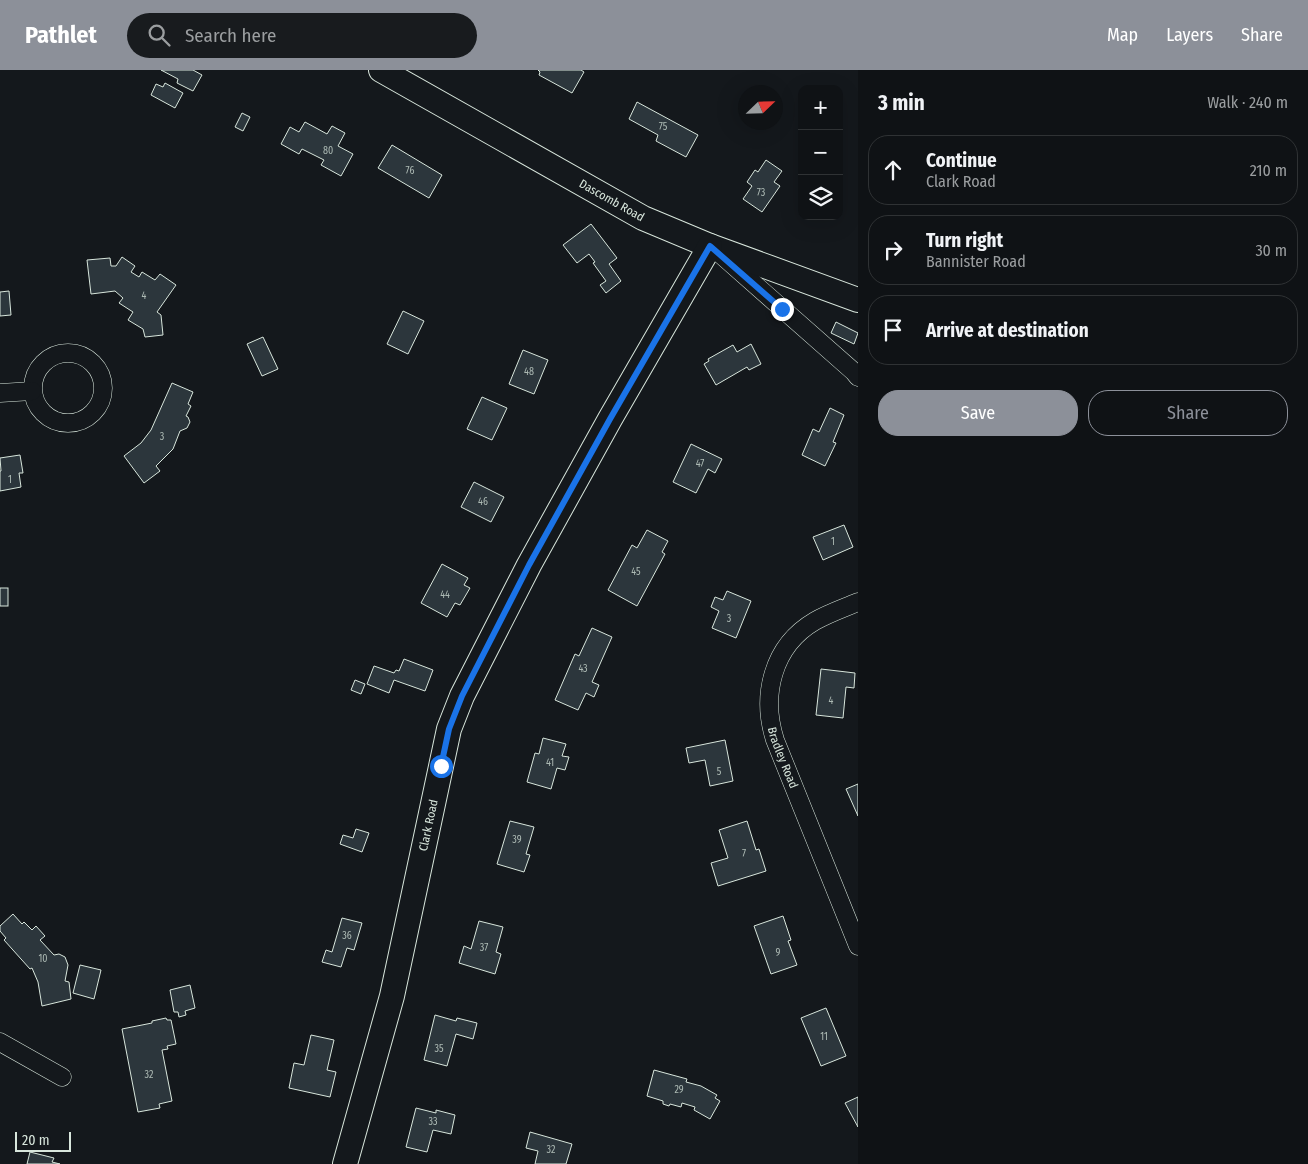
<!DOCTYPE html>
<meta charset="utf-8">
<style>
:root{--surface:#0f1215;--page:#181b1e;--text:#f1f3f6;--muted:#9b9ea0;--line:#2f3234;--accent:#8c9099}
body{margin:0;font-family:"Fira Sans Condensed",sans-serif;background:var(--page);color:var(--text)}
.controls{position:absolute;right:15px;top:15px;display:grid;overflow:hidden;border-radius:10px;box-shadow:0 5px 20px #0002}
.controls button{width:45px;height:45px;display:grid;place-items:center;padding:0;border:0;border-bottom:1px solid var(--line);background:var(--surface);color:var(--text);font:25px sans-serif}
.compass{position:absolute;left:738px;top:15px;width:45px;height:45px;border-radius:50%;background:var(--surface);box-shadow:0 5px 20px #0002;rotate:67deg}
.scale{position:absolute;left:15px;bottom:12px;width:56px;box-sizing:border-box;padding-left:5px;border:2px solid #d8e6dc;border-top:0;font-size:14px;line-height:18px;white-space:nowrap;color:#d8e6dc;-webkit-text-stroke:4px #14181c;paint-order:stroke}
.stop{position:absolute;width:15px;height:15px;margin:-11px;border:4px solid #1a73e8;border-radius:50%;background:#fff}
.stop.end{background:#1a73e8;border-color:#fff;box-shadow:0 1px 5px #0008}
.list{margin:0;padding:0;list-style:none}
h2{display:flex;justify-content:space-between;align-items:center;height:65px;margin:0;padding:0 20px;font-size:21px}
h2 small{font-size:16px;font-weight:400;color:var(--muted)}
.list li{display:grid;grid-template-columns:32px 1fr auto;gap:15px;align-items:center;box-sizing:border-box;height:70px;margin:0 10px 10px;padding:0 10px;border:1px solid var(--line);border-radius:20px}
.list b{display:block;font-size:19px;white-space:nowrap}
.list p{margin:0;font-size:16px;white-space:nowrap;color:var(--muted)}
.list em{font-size:16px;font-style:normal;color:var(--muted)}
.actions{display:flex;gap:10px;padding:15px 20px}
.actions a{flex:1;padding:11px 0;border:1px solid var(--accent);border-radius:20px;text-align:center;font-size:18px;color:var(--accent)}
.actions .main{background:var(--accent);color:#fff}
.icon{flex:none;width:28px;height:28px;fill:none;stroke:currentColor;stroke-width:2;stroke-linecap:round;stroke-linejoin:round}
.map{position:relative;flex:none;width:858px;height:1094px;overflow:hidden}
header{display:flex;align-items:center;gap:30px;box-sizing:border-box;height:70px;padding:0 25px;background:var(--accent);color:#fff}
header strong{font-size:24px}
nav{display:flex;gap:28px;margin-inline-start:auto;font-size:18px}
.search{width:350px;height:45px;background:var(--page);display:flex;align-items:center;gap:12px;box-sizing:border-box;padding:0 18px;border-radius:28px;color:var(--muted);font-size:19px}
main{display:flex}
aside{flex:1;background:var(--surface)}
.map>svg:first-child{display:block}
.building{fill:#2c363c;stroke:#d8e6dc}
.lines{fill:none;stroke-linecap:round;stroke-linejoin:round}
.minor-casing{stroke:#d8e6dc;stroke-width:19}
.secondary-casing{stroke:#d8e6dc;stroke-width:26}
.minor{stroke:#14181c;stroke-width:18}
.secondary{stroke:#14181c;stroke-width:24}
.route{stroke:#1a73e8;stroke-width:6}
.labels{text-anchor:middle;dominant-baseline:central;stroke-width:4;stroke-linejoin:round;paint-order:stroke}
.number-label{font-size:10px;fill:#adbab4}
.street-label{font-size:12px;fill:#d8e6dc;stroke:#14181c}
</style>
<header>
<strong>Pathlet</strong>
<div class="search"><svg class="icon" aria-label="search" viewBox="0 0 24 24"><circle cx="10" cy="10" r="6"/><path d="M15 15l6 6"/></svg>Search here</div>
<nav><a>Map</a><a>Layers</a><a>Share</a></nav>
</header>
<main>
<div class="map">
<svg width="858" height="1094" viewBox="0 0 858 1094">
<rect width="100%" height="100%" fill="#14181c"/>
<g class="building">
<path d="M161,0H193L202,5L193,21L177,13L178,9Z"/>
<path d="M538,0H581L584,2L572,23L539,5L540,2Z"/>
<path d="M165,13L183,23L175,38L151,25L156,14L163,17Z"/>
<path d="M637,32L698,65L686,87L656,71L658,65L629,49Z"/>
<path d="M242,43L250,47L243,61L235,57Z"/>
<path d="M305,52L327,64L332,56L345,63L338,76L353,84L341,106L321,95L324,90L302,79L299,84L281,74L290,57L299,62Z"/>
<path d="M392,75L442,105L429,128L378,98Z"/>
<path d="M766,90L782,101L774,112L780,116L762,142L743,129L752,116L747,112L755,100L758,102Z"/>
<path d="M591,154L617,188L609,194L621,211L606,223L600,215L606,211L593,193L595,192L589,184L577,193L563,175Z"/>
<path d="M122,187L135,196L131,202L139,207L142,202L155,210L160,204L176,215L157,242L161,245L163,265L145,267L143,259L128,250L133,242L119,233L123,228L115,221L91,224L87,190L110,188L111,196H116Z"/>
<path d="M9,221L11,245L0,246V222Z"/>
<path d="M403,241L424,251L408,284L387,274Z"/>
<path d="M836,252L858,263L854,274L831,263Z"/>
<path d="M263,267L278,299L262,306L247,274Z"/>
<path d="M751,274L761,294L749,300L747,297L716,315L704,294L709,291L708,289L733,275L737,282Z"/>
<path d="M523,280L548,290L534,324L509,314Z"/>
<path d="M172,313L193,322L188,334L191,336L186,346L188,347L190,352L187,358L180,361L173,379L156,396L160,401L144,413L124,386L141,373L151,360Z"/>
<path d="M482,327L507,338L492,370L467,359Z"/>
<path d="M830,338L844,345L833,372L836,373L825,396L802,385L813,359L819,362Z"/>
<path d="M691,374L722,389L715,403L708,399L696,423L673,412Z"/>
<path d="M20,385L23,403H19L21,417L0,421V401H1L0,388Z"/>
<path d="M474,412L504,427L491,452L461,437Z"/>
<path d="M844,455L853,477L823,490L813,467Z"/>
<path d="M647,460L668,471L662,482L665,484L637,536L608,520L632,475L637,478Z"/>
<path d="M442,494L468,508L464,515L470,518L460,535L455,533L447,547L421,533Z"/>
<rect x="0" y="518" width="8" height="18"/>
<path d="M727,521L751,531L736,568L712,558L719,541L711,537L715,527L723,530Z"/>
<path d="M592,558L612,567L592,612L599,615L594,627L586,623L578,640L555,630L575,584L579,586Z"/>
<path d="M404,589L433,600L425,621L394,610L389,623L367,614L374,596L394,603L396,600L399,601Z"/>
<path d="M821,599L855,603L854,618L846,617L843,648L816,645Z"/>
<path d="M355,610L365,614L361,624L351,620Z"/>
<path d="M543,668L566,674L562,686L569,687L565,700L557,698L551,719L527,712L535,683L539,684Z"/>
<path d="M725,670L733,711L710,716L705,690L689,693L686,678Z"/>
<path d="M858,714V746L846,719Z"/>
<path d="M510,751L534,757L526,784L530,785L524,802L497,794Z"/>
<path d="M747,751L756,780L759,779L766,801L718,816L711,793L728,788L719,760Z"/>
<path d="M356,759L369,763L362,782L340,774L343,765L353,768Z"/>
<path d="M13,844L22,854L24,852L32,860L36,856L45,866L40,870L54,885L59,884L65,887L68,895L65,911L69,912L71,929L42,936L38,912L32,898L30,899L4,870L6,868L0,861V856Z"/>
<path d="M783,846L791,870L788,871L797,895L771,904L754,856Z"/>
<path d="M342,848L362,853L354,880L347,878L341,897L322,892L326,880L332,882Z"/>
<path d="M479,851L503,857L496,882L501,884L495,904L459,893L464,876L471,879Z"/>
<path d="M80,895L101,900L94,929L73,923Z"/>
<path d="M190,915L195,938L185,941L186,945L179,947L178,942H174L170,920Z"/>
<path d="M826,938L846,986L821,996L801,948Z"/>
<path d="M435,945L456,951L457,948L477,953L473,969L456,964L447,996L424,990Z"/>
<path d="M166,948L167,950H171L176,974L167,976L168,979L162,980L172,1031L159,1034L160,1038L138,1042L122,959L152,953V951Z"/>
<path d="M311,965L334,970L327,1000L336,1002L330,1027L289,1018L294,993L304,995Z"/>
<path d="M654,1000L687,1009L686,1012L701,1016L717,1025L715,1028L720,1031L710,1049L694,1040L695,1037L682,1033L681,1037L670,1034L669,1036L663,1034V1031L647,1026Z"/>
<path d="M858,1027V1057L845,1033Z"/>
<path d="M416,1038L436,1043V1040L455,1045L451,1064L433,1060L427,1082L406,1077Z"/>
<path d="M530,1062L572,1074L566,1094H535L538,1081L526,1078Z"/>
<path d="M30,1082L54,1088L52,1092L60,1094H27Z"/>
</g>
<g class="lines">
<defs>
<g id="minor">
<path d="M718,182L854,302L858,307"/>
<circle cx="68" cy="318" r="35"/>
<path d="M0,323L32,321"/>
<path id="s1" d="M858,532C844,538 829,543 815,551C772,576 761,626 775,670L858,876"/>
<path d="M0,972L62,1007"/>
</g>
<g id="secondary">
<path id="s2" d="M381,0L643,148L710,176L858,230"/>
<path id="s3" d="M345,1094L392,926L449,659L462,626L529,495L610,349L710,176"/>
</g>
</defs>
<use href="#minor" class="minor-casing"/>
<use href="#secondary" class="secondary-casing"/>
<use href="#minor" class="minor"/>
<use href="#secondary" class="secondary"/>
</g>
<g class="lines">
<path class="route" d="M441,696L449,659L462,626L529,495L610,349L710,176L782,239"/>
</g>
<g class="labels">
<g class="number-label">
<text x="663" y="57">75</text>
<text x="328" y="81">80</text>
<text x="410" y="101">76</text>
<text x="761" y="123">73</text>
<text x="144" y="226">4</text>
<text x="529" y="302">48</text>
<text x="162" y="367">3</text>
<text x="700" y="394">47</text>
<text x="10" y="410">1</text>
<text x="483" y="432">46</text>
<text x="833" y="472">1</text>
<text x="636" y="502">45</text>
<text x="445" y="525">44</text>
<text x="729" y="549">3</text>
<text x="583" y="599">43</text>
<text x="831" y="631">4</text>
<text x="550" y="693">41</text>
<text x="719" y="702">5</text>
<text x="517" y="770">39</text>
<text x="744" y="784">7</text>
<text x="347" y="866">36</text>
<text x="484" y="878">37</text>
<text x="778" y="883">9</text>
<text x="43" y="889">10</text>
<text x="824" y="967">11</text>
<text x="439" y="979">35</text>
<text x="149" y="1005">32</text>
<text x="679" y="1020">29</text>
<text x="433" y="1052">33</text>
<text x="551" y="1080">32</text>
</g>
<g class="street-label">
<text stroke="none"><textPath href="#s2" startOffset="265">Dascomb Road</textPath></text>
<text stroke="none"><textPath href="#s1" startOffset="202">Bradley Road</textPath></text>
<text stroke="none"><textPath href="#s3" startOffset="349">Clark Road</textPath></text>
</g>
</g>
</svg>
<div class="controls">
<button>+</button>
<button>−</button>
<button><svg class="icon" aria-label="layers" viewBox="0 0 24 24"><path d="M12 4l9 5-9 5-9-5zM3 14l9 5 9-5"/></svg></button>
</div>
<svg class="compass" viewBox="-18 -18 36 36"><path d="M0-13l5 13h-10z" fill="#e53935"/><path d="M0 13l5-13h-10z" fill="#9b9ea0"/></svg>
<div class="scale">20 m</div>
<div class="stop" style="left:441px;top:696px"></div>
<div class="stop end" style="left:782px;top:239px"></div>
</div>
<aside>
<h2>3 min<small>Walk · 240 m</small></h2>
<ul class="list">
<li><svg class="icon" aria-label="ahead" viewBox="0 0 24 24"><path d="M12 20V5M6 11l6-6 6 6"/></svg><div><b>Continue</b><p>Clark Road</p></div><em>210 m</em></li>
<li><svg class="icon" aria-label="right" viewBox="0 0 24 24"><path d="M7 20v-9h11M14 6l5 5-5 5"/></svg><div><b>Turn right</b><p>Bannister Road</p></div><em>30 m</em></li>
<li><svg class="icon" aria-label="arrive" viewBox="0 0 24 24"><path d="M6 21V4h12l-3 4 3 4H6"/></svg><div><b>Arrive at destination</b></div></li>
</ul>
<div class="actions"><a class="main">Save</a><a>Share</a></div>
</aside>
</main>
